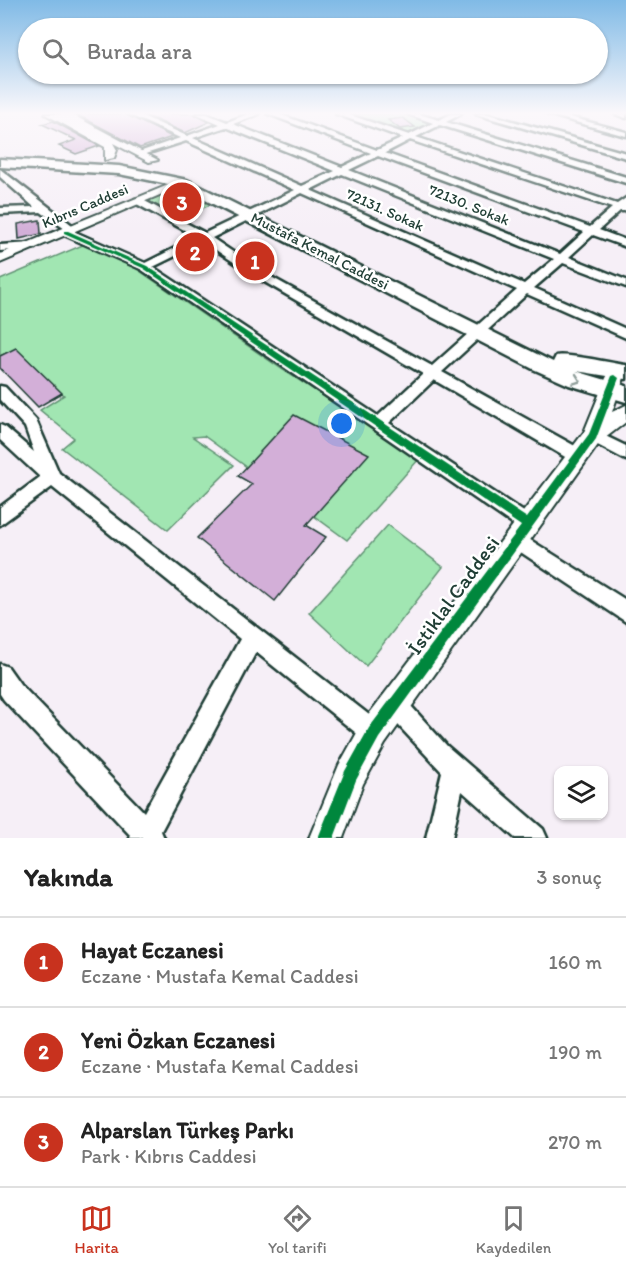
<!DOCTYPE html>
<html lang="tr">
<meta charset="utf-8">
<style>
:root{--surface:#fff;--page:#f2f2f2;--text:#222;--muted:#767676;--line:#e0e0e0;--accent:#c8321e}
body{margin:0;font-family:Itim,sans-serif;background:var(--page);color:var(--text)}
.controls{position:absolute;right:18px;bottom:18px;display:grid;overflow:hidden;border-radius:12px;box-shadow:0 2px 4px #0004}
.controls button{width:54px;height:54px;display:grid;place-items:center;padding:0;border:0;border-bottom:2px solid var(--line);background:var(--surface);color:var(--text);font:30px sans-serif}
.you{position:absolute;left:342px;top:424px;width:21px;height:21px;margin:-15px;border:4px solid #fff;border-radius:50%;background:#1a73e8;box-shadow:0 0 0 9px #1a73e833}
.badge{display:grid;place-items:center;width:39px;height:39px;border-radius:50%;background:var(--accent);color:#fff;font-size:20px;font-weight:700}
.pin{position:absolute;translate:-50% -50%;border:3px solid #fff;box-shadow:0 2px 6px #0006}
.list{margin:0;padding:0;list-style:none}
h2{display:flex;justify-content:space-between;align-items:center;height:78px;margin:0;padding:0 24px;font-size:26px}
h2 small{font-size:20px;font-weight:400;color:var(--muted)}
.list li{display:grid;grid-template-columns:39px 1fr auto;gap:18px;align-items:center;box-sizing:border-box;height:90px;padding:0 24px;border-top:2px solid var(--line)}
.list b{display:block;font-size:22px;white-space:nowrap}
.list p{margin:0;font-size:20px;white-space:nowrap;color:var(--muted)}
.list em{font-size:20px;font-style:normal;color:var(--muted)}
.icon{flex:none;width:33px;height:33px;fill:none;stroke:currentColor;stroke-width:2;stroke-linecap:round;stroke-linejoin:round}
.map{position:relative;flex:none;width:626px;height:838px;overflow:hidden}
.search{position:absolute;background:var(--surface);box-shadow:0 2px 4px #0004;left:18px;right:18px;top:18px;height:66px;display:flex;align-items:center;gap:15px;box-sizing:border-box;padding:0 21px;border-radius:33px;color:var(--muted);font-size:22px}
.sheet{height:348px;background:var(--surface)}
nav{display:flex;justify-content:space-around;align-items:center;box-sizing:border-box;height:84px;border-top:2px solid var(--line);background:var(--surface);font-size:16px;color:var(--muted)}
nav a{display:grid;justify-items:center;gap:3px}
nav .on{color:var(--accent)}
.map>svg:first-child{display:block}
.green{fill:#a1e6b2;stroke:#609273;stroke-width:1.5}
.building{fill:#d3afd8;stroke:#1f3d34;stroke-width:1.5}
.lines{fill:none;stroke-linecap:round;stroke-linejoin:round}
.minor-casing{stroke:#1f3d34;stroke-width:5}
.tertiary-casing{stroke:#1f3d34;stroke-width:4}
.secondary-casing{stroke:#1f3d34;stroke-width:5}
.minor{fill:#fff;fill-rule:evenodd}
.tertiary{fill:#fff;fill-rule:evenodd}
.secondary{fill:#fff;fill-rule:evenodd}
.cycleway-casing{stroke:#fff;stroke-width:4}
.cycleway{fill:#00873e;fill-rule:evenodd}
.oneway{stroke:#8f9e9a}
.labels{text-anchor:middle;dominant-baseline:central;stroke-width:5;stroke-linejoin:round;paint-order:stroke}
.far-street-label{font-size:15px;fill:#1f3d34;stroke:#fff}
.near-street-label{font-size:21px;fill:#1f3d34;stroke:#fff}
</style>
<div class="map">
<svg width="626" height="838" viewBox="0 0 626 838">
<rect width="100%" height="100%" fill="#f6eff7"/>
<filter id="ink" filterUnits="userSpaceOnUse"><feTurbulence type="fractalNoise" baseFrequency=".0167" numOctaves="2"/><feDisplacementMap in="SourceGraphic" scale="12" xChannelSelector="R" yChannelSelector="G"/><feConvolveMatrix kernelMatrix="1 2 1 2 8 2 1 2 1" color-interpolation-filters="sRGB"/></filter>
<g filter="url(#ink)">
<g class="green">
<path d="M352,114H402L430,123L409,133Z"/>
<path d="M183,186L216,202L180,219L147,201Z"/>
<path d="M85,244L134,267L283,370L420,458L347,540L204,436L193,437L234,465L168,530L62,448L74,438L40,410L64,395L16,349L0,356V280Z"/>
<path d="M388,525L443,567L366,666L309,613Z"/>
</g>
<g class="building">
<path d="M76,114H126L172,137L140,148Z"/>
<path d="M143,114H195L209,122L185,133Z"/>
<path d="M403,118L415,127L400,129L388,120Z"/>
<path d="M53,121L99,146L76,154L59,146L76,140L42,124Z"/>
<path d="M40,220L41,234L19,239L18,224Z"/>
<path d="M16,348L62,393L38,407L0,368V356Z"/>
<path d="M294,415L369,454L306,525L326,537L275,601L197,538L252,484L238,476Z"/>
</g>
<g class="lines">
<defs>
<g id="minor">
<path d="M128,114H138L187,136L220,124L197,114H207L227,122L248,114H259L233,124L342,167L371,153L268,114H279L377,150L403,138L336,114H347L409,135L433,123L408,114H419L439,120L451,114H461L446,122L626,177V183L440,125L416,137L617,204L626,198V211H620L599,230L626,240V247L593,235L569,257L626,280V287L563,263L534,288L626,329V338L527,294L442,372L584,451L586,456L584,461L578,462L572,461L434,380L389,423L533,518L536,524L533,530L527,532L521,530L141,269L62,234L61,232L65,229L41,212L0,214V208L34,207L0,177V169L76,228L75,232L145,263L197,237L135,203V199H141L205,233L295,190L186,141L139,156V152L180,138ZM226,127L335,171L302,186L193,138ZM410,140L612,208L590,227L385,153ZM378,156L584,232L560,254L349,170ZM342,174L554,259L524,284L310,190ZM302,193L517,290L432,366L264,273L212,238ZM204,242L256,277L423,374L378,416L153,267Z"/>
<path d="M476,114H488L626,153V158Z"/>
<path d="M547,114H559L626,132V136Z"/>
<path d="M615,114H626V118Z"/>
<path d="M31,243L36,246L35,248L0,251V245Z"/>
<path d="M0,386L5,387L36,420L59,473L382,725L386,733L382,741L374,745L366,741L256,652L161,831L164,838H130L131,836L4,700L0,694V664L8,667L20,684L144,812L240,639L52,487L0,525V507L40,477L0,440V425L5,427L34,452L25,427L0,400Z"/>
<path d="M593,430L626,446V460L588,440L585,436L588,432Z"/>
<path d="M516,531L626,600V622L510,545L507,539L510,533Z"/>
<path d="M394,693L402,696L447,746L543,829L547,838H515L462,791L452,838H426L442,772L386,712L383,704L386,696Z"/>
</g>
<g id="tertiary">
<path d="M45,114H71L158,160L149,162L113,143L117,150L114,158L105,160V147Z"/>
<path d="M178,181L188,183L0,263V254Z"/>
<path d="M615,372L621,373L624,378L612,412L626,405V422L600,442L385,744L363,784L343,838H309L339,765L363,722L584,432L606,378L609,373Z"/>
</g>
<path id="secondary" d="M0,159L119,166L187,180L553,362L556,356C566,353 611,363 626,365V379L576,371L626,386V402L569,385L533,369L178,186L119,174L0,167Z"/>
</defs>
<use href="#minor" class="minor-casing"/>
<use href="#tertiary" class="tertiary-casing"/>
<use href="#secondary" class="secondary-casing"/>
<use href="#minor" class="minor"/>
<use href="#tertiary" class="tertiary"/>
<use href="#secondary" class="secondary"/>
<defs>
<path id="cycleway" d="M64,231H68L147,266L527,518L589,434L612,376L615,375L619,378L596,439L379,738L356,780L334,838H318L345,771L369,728L521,526L143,268L64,233Z"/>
</defs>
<use href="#cycleway" class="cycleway-casing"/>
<use href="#cycleway" class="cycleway"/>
</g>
<defs><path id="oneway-chevron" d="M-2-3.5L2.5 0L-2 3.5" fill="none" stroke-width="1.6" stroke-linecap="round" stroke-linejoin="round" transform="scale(1.5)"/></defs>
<use class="oneway" href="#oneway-chevron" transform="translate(577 380) rotate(20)"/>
</g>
<linearGradient id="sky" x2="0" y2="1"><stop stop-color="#80bae6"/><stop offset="0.49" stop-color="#fbf8fb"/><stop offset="1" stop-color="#fbf8fb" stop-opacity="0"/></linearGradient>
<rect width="626" height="231" fill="url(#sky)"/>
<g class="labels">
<g class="far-street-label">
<text transform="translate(469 205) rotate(22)">72130. Sokak</text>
<text transform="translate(85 206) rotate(-23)">Kıbrıs Caddesi</text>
<text transform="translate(385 210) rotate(24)">72131. Sokak</text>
<text transform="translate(320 251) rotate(27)">Mustafa Kemal Caddesi</text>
</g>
<g class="near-street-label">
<text transform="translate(453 595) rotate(-54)">İstiklal Caddesi</text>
</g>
</g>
</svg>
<div class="controls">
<button><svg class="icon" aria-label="layers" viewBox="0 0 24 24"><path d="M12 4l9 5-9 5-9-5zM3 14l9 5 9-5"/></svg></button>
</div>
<div class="you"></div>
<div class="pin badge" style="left:255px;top:261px">1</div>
<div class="pin badge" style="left:195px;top:252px">2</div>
<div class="pin badge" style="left:182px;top:202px">3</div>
<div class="search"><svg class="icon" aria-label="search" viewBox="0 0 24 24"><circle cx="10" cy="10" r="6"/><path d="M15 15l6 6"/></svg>Burada ara</div>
</div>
<section class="sheet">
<h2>Yakında<small>3 sonuç</small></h2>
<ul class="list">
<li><span class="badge">1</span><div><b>Hayat Eczanesi</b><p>Eczane · Mustafa Kemal Caddesi</p></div><em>160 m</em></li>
<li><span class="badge">2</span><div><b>Yeni Özkan Eczanesi</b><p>Eczane · Mustafa Kemal Caddesi</p></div><em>190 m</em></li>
<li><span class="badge">3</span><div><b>Alparslan Türkeş Parkı</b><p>Park · Kıbrıs Caddesi</p></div><em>270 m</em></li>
</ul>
</section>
<nav>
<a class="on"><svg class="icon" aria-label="map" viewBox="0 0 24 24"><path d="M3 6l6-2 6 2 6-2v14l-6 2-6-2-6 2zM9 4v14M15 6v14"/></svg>Harita</a>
<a><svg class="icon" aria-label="directions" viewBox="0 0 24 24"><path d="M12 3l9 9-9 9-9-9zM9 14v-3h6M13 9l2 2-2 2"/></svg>Yol tarifi</a>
<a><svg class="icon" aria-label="saved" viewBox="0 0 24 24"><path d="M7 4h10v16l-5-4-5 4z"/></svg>Kaydedilen</a>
</nav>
